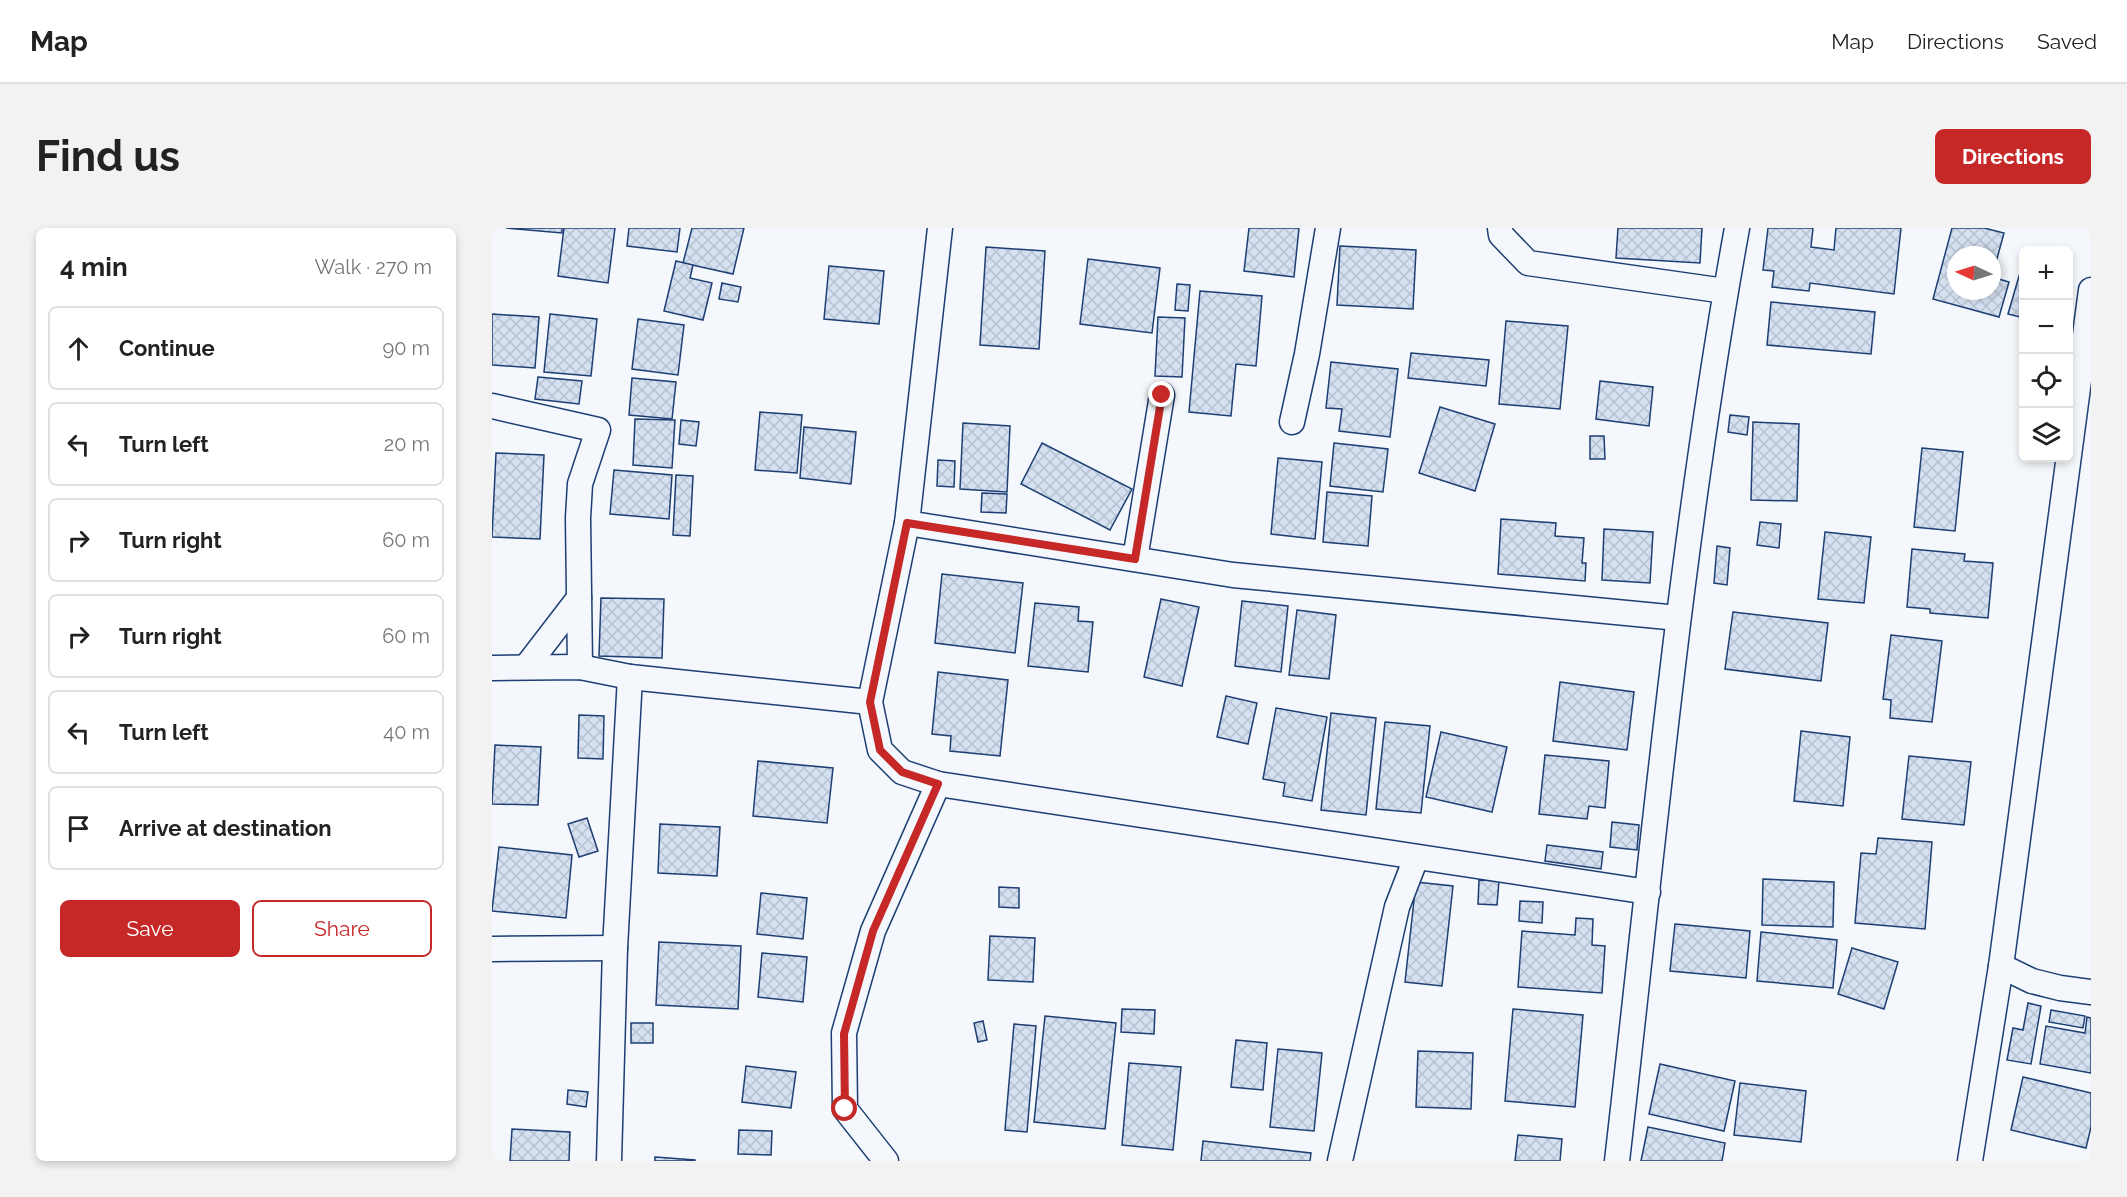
<!DOCTYPE html>
<meta charset="utf-8">
<style>
:root{--surface:#fff;--page:#f2f2f2;--text:#222;--muted:#767676;--line:#e0e0e0;--accent:#c62828}
body{margin:0;font-family:Raleway,sans-serif;background:var(--page);color:var(--text)}
.controls{position:absolute;right:18px;top:18px;display:grid;overflow:hidden;border-radius:9px;box-shadow:0 3px 9px #0003}
.controls button{width:54px;height:54px;display:grid;place-items:center;padding:0;border:0;border-bottom:2px solid var(--line);background:var(--surface);color:var(--text);font:30px sans-serif}
.compass{position:absolute;left:1455px;top:18px;width:54px;height:54px;border-radius:50%;background:var(--surface);box-shadow:0 3px 9px #0003;rotate:274deg}
.stop{position:absolute;width:18px;height:18px;margin:-14px;border:4px solid #c62828;border-radius:50%;background:#fff}
.stop.end{background:#c62828;border-color:#fff;box-shadow:0 2px 6px #0008}
.list{margin:0;padding:0;list-style:none}
h2{display:flex;justify-content:space-between;align-items:center;height:78px;margin:0;padding:0 24px;font-size:26px}
h2 small{font-size:20px;font-weight:400;color:var(--muted)}
.list li{display:grid;grid-template-columns:39px 1fr auto;gap:18px;align-items:center;box-sizing:border-box;height:84px;margin:0 12px 12px;padding:0 12px;border:2px solid var(--line);border-radius:9px}
.list b{display:block;font-size:22px;white-space:nowrap}
.list em{font-size:20px;font-style:normal;color:var(--muted)}
.actions{display:flex;gap:12px;padding:18px 24px}
.actions a{flex:1;padding:14px 0;border:2px solid var(--accent);border-radius:9px;text-align:center;font-size:21px;color:var(--accent)}
.actions .main{background:var(--accent);color:#fff}
.icon{flex:none;width:33px;height:33px;fill:none;stroke:currentColor;stroke-width:2;stroke-linecap:round;stroke-linejoin:round}
.map{position:relative;flex:none;width:1599px;height:933px;overflow:hidden;border-radius:9px}
header{display:flex;align-items:center;gap:36px;box-sizing:border-box;height:84px;padding:0 30px;background:var(--surface);border-bottom:2px solid var(--line)}
header strong{font-size:28px}
nav{display:flex;gap:33px;margin-inline-start:auto;font-size:21px}
.intro{display:flex;align-items:center;justify-content:space-between;box-sizing:border-box;height:144px;padding:0 36px}
h1{margin:0;font-size:42px}
.button{padding:15px 27px;border-radius:9px;background:var(--accent);color:#fff;font-size:21px;font-weight:700}
main{display:flex;gap:36px;padding:0 36px}
aside{flex:1;background:var(--surface);border-radius:9px;box-shadow:0 3px 9px #0003}
.map>svg:first-child{display:block}
.building{fill:url(#building-cross-hatch);stroke:#1d3f73;stroke-width:1.5;fill-rule:evenodd}
.lines{fill:none;stroke-linecap:round;stroke-linejoin:round}
.street-casing{stroke:#1d3f73;stroke-width:27}
.street{stroke:#f4f7fb;stroke-width:24}
.route{stroke:#c62828;stroke-width:8}
</style>
<header>
<strong>Map</strong>
<nav><a>Map</a><a>Directions</a><a>Saved</a></nav>
</header>
<div class="intro"><h1>Find us</h1><a class="button">Directions</a></div>
<main>
<aside>
<h2>4 min<small>Walk · 270 m</small></h2>
<ul class="list">
<li><svg class="icon" aria-label="ahead" viewBox="0 0 24 24"><path d="M12 20V5M6 11l6-6 6 6"/></svg><div><b>Continue</b></div><em>90 m</em></li>
<li><svg class="icon" aria-label="left" viewBox="0 0 24 24"><path d="M17 20v-9H6M10 6l-5 5 5 5"/></svg><div><b>Turn left</b></div><em>20 m</em></li>
<li><svg class="icon" aria-label="right" viewBox="0 0 24 24"><path d="M7 20v-9h11M14 6l5 5-5 5"/></svg><div><b>Turn right</b></div><em>60 m</em></li>
<li><svg class="icon" aria-label="right" viewBox="0 0 24 24"><path d="M7 20v-9h11M14 6l5 5-5 5"/></svg><div><b>Turn right</b></div><em>60 m</em></li>
<li><svg class="icon" aria-label="left" viewBox="0 0 24 24"><path d="M17 20v-9H6M10 6l-5 5 5 5"/></svg><div><b>Turn left</b></div><em>40 m</em></li>
<li><svg class="icon" aria-label="arrive" viewBox="0 0 24 24"><path d="M6 21V4h12l-3 4 3 4H6"/></svg><div><b>Arrive at destination</b></div></li>
</ul>
<div class="actions"><a class="main">Save</a><a>Share</a></div>
</aside>
<div class="map">
<svg width="1599" height="933" viewBox="0 0 1599 933">
<defs>
<pattern id="building-cross-hatch" width="8" height="8" patternUnits="userSpaceOnUse" patternTransform="scale(1.5)"><rect width="8" height="8" fill="#d5e0f0"/><path d="M0 0l8 8M0 8l8-8" fill="none" stroke="#b6c1d1"/></pattern>
</defs>
<rect width="100%" height="100%" fill="#f4f7fb"/>
<g class="building">
<path d="M14,0H70V5Z"/>
<path d="M72,0H123L116,55L66,48Z"/>
<path d="M137,0H188L185,24L135,18Z"/>
<path d="M200,0H252L241,46L191,35Z"/>
<path d="M757,0H807L802,49L752,43Z"/>
<path d="M1126,0H1210L1208,35L1124,30Z"/>
<path d="M1276,0H1321L1319,19L1342,22L1344,0H1409L1402,66L1318,55L1317,63L1280,59L1282,43L1271,42Z"/>
<path d="M1460,0H1492L1512,5L1500,49L1517,54L1507,89L1441,71ZM1464,27H1500V63H1464Z"/>
<path d="M848,18L924,22L921,81L845,77Z"/>
<path d="M494,19L553,23L547,121L488,117Z"/>
<path d="M596,31L668,40L660,105L588,96Z"/>
<path d="M184,33L201,37L198,50L220,55L211,92L172,83Z"/>
<path d="M337,38L392,43L387,96L332,91Z"/>
<path d="M1530,38H1532V90L1516,86Z"/>
<path d="M230,55L249,59L246,74L227,71Z"/>
<path d="M685,56L698,57L696,83L683,82Z"/>
<path d="M708,63L770,68L764,138L744,136L739,188L697,184Z"/>
<path d="M1279,74L1383,84L1379,126L1275,117Z"/>
<path d="M0,86L47,89L43,140L0,137Z"/>
<path d="M58,86L105,91L99,148L52,144Z"/>
<path d="M666,89L693,90L690,149L663,148Z"/>
<path d="M146,91L192,97L186,147L140,141Z"/>
<path d="M1014,93L1076,98L1068,181L1007,176Z"/>
<path d="M919,125L997,132L994,158L916,150Z"/>
<path d="M839,134L906,141L898,209L847,203L850,181L834,180Z"/>
<path d="M46,149L90,153L87,176L43,171Z"/>
<path d="M140,150L184,154L180,191L137,187Z"/>
<path d="M1108,153L1161,159L1157,198L1104,191Z"/>
<path d="M948,179L1003,196L983,263L927,245Z"/>
<path d="M268,184L310,187L305,245L263,242Z"/>
<path d="M1238,187L1257,189L1255,207L1236,204Z"/>
<path d="M143,191L183,192L180,240L141,237Z"/>
<path d="M189,192L207,194L204,218L187,216Z"/>
<path d="M1261,194L1307,196L1305,273L1259,272Z"/>
<path d="M471,195L518,198L515,264L468,261Z"/>
<path d="M312,199L364,204L359,256L308,250Z"/>
<path d="M1098,208H1112L1113,231H1098Z"/>
<path d="M550,215L640,261L618,302L529,256Z"/>
<path d="M842,215L896,221L891,264L838,258Z"/>
<path d="M1430,220L1471,224L1463,303L1422,299Z"/>
<path d="M4,225L52,227L48,311L0,309Z"/>
<path d="M786,230L830,234L823,311L779,306Z"/>
<path d="M446,232L463,233L462,259L445,258Z"/>
<path d="M122,242L180,247L177,291L118,286Z"/>
<path d="M184,247L201,248L198,308L181,307Z"/>
<path d="M835,264L880,268L876,318L831,314Z"/>
<path d="M490,265L515,266L514,285L489,284Z"/>
<path d="M1009,291L1064,295L1063,308L1092,310L1090,335H1094L1093,353L1006,346Z"/>
<path d="M1268,294L1289,296L1287,320L1265,317Z"/>
<path d="M1112,301L1161,304L1158,355L1110,352Z"/>
<path d="M1333,304L1379,309L1372,375L1326,371Z"/>
<path d="M1225,318L1238,320L1235,357L1222,355Z"/>
<path d="M1420,321L1473,326L1472,333L1501,335L1496,390L1438,385V381L1415,379Z"/>
<path d="M450,346L531,355L523,425L443,415Z"/>
<path d="M109,370L172,371L170,430L107,428Z"/>
<path d="M669,371L707,379L690,458L652,449Z"/>
<path d="M750,373L796,378L789,444L743,438Z"/>
<path d="M543,375L587,379L586,393L601,394L596,444L536,438Z"/>
<path d="M805,382L844,387L837,451L797,447Z"/>
<path d="M1241,384L1336,395L1329,453L1233,441Z"/>
<path d="M1399,407L1450,413L1440,494L1398,490L1399,472L1391,471Z"/>
<path d="M446,444L516,452L508,528L458,523L459,508L440,506Z"/>
<path d="M1068,454L1142,464L1135,522L1061,513Z"/>
<path d="M734,468L765,475L756,516L725,509Z"/>
<path d="M784,480L835,489L820,573L791,568L793,555L771,551Z"/>
<path d="M839,485L884,490L874,587L829,582Z"/>
<path d="M87,487L112,488L111,531L86,530Z"/>
<path d="M893,494L938,498L929,585L884,581Z"/>
<path d="M1309,503L1358,509L1351,578L1302,573Z"/>
<path d="M949,504L1015,519L1000,584L934,569Z"/>
<path d="M3,517L49,519L46,577L0,576Z"/>
<path d="M1053,527L1117,533L1113,580L1097,578L1095,591L1047,586Z"/>
<path d="M1417,528L1479,534L1472,597L1410,591Z"/>
<path d="M266,533L341,540L335,595L261,588Z"/>
<path d="M95,590L106,623L87,629L76,596Z"/>
<path d="M1120,594L1147,597L1145,622L1118,619Z"/>
<path d="M168,596L228,599L225,648L166,645Z"/>
<path d="M1386,610L1440,614L1433,701L1363,695L1369,625L1384,626Z"/>
<path d="M1055,617L1111,624L1109,641L1053,633Z"/>
<path d="M7,619L80,627L74,690L0,683Z"/>
<path d="M1271,651L1342,654L1341,699L1270,697Z"/>
<path d="M987,652L1007,653L1005,677L986,676Z"/>
<path d="M924,654L961,658L950,758L913,754Z"/>
<path d="M507,659L527,660V680L507,679Z"/>
<path d="M269,665L315,670L311,711L265,706Z"/>
<path d="M1028,673L1051,674L1050,695L1027,693Z"/>
<path d="M1084,690L1101,691L1100,717L1113,718L1110,765L1026,759L1030,703L1083,707Z"/>
<path d="M1183,696L1258,703L1254,750L1178,743Z"/>
<path d="M1269,704L1345,712L1341,760L1265,753Z"/>
<path d="M498,708L543,710L541,754L496,752Z"/>
<path d="M167,714L249,718L246,781L164,777Z"/>
<path d="M1360,720L1406,734L1392,781L1346,766Z"/>
<path d="M270,725L315,729L311,774L266,769Z"/>
<path d="M1536,775L1549,778L1539,836L1515,832L1521,800L1531,802Z"/>
<path d="M630,781L663,782L662,806L629,804Z"/>
<path d="M1021,781L1091,787L1083,879L1013,873Z"/>
<path d="M1559,782L1593,788L1591,800L1557,794Z"/>
<path d="M553,788L624,795L613,901L542,894Z"/>
<path d="M1595,789L1599,790V845L1548,836L1554,798L1593,805Z"/>
<path d="M491,793L495,812L486,814L482,795Z"/>
<rect x="139" y="795" width="22" height="20"/>
<path d="M522,796L544,798L535,904L513,902Z"/>
<path d="M744,812L775,815L771,862L739,859Z"/>
<path d="M786,821L830,825L822,903L778,899Z"/>
<path d="M926,823L981,825L979,881L924,879Z"/>
<path d="M637,835L689,839L681,922L630,917Z"/>
<path d="M1168,836L1243,853L1232,903L1157,886Z"/>
<path d="M254,838L304,844L299,880L250,874Z"/>
<path d="M1531,849L1599,865V899L1594,920L1519,902Z"/>
<path d="M1248,855L1314,863L1309,914L1242,907Z"/>
<path d="M76,862L96,864L94,879L75,876Z"/>
<path d="M1156,899L1233,915L1230,933H1149Z"/>
<path d="M20,901L78,904L77,933H18Z"/>
<path d="M247,902L280,903L279,927L246,926Z"/>
<path d="M1026,907L1070,911L1068,933H1023Z"/>
<path d="M711,913L819,925L818,933H709Z"/>
<path d="M163,929L203,932V933H163Z"/>
</g>
<g class="lines">
<defs>
<g id="street">
<path d="M1008,0L1009,7L1036,35L1233,63"/>
<path d="M0,178L106,202L88,256L86,290L88,439"/>
<path d="M800,194L815,126L836,0"/>
<path d="M415,295L741,347L1186,390"/>
<path d="M643,331L670,167"/>
<path d="M34,439L87,370"/>
<path d="M0,440L88,439L138,449L378,474"/>
<path d="M446,556L1156,664"/>
<path d="M0,721L123,720"/>
<path d="M1509,738L1540,753L1568,760L1599,764"/>
<path d="M117,933L123,720L138,449"/>
<path d="M394,933L353,881L352,805L381,703L446,556L410,544L388,522L378,474L415,295L448,0"/>
<path d="M848,933L905,679L924,630"/>
<path d="M1125,933C1161,622 1189,309 1245,0"/>
<path d="M1478,933L1509,738L1599,62"/>
</g>
</defs>
<use href="#street" class="street-casing"/>
<use href="#street" class="street"/>
</g>
<g class="lines">
<path class="route" d="M353,881L352,806L381,703L446,556L410,544L388,522L378,474L415,295L643,331L670,167"/>
</g>
</svg>
<div class="controls">
<button>+</button>
<button>−</button>
<button><svg class="icon" aria-label="locate" viewBox="0 0 24 24"><circle cx="12" cy="12" r="6"/><path d="M12 2v4M12 18v4M2 12h4M18 12h4"/></svg></button>
<button><svg class="icon" aria-label="layers" viewBox="0 0 24 24"><path d="M12 4l9 5-9 5-9-5zM3 14l9 5 9-5"/></svg></button>
</div>
<svg class="compass" viewBox="-18 -18 36 36"><path d="M0-13l5 13h-10z" fill="#e53935"/><path d="M0 13l5-13h-10z" fill="#767676"/></svg>
<div class="stop" style="left:353px;top:881px"></div>
<div class="stop end" style="left:670px;top:167px"></div>
</div>
</main>
